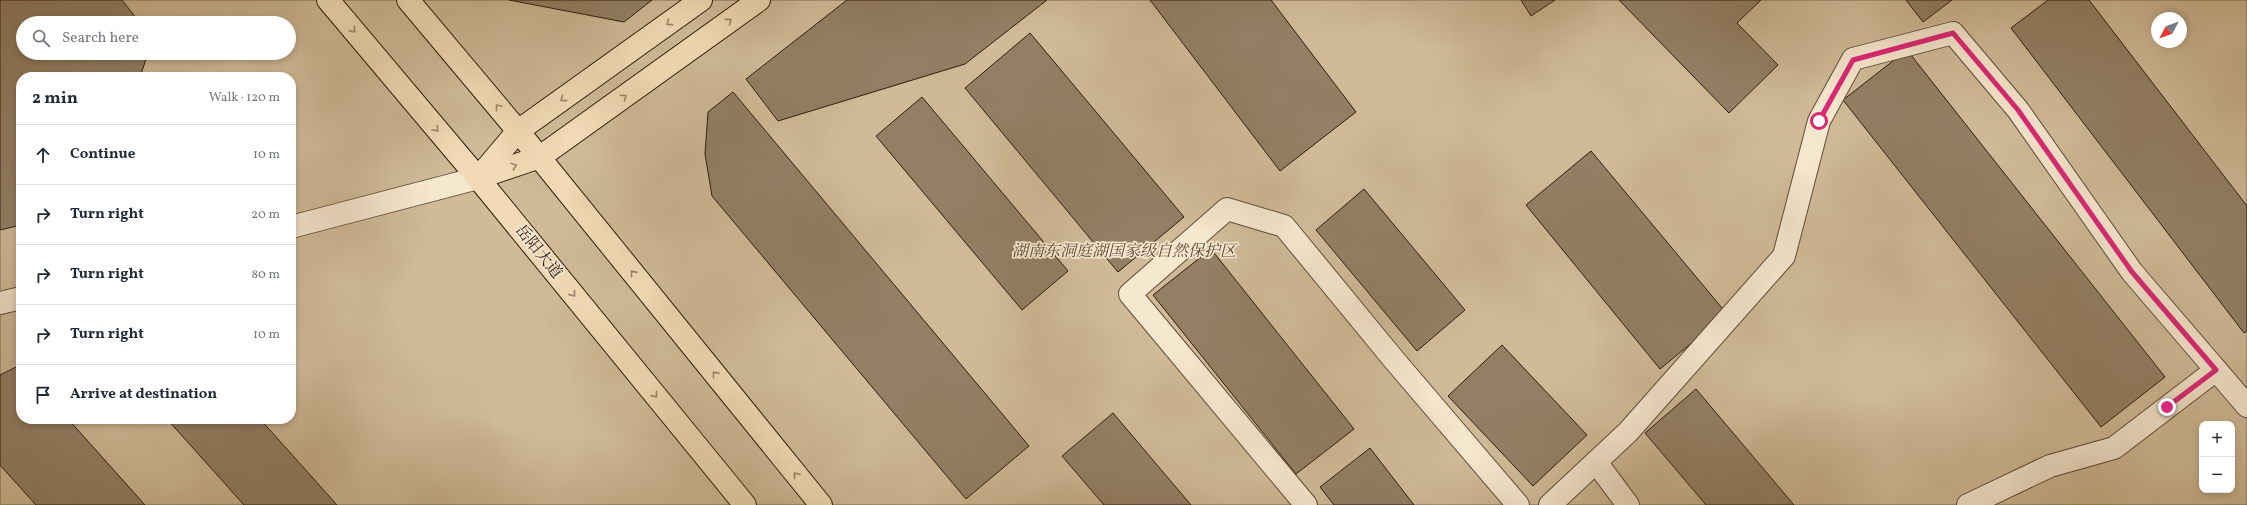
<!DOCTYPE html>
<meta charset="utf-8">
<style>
:root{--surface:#fff;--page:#f2f2f3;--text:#1f2937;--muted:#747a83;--line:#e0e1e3}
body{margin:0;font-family:Vollkorn,"Noto Serif SC",serif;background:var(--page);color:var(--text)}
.controls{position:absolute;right:12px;bottom:12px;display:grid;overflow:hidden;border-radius:8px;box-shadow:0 2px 6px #0003}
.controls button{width:36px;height:36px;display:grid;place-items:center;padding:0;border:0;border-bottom:1px solid var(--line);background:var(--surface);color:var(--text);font:20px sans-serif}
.compass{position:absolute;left:2151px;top:12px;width:36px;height:36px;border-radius:50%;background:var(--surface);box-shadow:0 2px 6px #0003;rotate:229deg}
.stop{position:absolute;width:12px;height:12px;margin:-9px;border:3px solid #db2777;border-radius:50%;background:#fff}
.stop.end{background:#db2777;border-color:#fff;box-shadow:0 1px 4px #0008}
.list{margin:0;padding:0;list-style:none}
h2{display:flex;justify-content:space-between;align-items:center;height:52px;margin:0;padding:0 16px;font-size:17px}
h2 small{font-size:13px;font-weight:400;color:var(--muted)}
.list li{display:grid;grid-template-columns:26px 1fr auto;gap:12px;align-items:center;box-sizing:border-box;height:60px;padding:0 16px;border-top:1px solid var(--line)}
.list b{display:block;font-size:15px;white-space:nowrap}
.list em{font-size:13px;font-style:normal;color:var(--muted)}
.icon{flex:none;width:22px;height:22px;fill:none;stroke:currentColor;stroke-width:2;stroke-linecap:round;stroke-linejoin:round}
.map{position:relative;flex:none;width:2247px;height:505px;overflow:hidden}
.search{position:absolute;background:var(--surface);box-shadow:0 2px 6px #0003;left:16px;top:16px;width:280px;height:44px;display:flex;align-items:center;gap:10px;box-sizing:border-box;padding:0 14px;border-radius:22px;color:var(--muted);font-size:15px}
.panel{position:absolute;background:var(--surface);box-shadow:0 2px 6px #0003;left:16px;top:72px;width:280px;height:352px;border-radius:16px}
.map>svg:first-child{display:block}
.green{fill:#d0ba98;stroke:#7e6c52;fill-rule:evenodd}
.building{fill:#937f64;stroke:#2d1d0d}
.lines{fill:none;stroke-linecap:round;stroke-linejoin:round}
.minor-casing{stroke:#5e4c37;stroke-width:24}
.major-casing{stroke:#2d1d0d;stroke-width:24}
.minor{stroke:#f6e7cf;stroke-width:22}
.major{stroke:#f1dab5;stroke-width:22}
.oneway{stroke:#998569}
.route{stroke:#db2777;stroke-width:5}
.labels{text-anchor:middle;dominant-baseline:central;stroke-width:3.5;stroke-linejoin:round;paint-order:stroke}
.street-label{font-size:16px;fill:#2d1d0d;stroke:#f6e7cf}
.park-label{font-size:16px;font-style:italic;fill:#5e4c37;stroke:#f6e7cf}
</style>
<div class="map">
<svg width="2247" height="505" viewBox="0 0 2247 505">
<rect width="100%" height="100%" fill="#f1dab5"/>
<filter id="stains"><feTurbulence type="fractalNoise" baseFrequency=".005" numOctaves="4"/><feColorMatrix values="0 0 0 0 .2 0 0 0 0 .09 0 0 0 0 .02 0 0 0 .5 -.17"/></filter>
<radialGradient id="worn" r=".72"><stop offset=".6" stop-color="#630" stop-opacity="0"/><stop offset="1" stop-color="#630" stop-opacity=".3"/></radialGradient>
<path class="green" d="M0,0H2247V505H0ZM2157,18H2181V42H2157ZM23,23H289V53H23ZM21,77H291V419H21ZM2202,424H2232V490H2202Z"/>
<g class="building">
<path d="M0,0H122L140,23H23V53H148L140,77H21V225L0,230Z"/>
<path d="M509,0H652L624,22Z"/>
<path d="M847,0H1047L965,64L778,121L746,79Z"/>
<path d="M1150,0H1271L1356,112L1280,171Z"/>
<path d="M1521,0H1555L1531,16Z"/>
<path d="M1619,0H1761L1737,23L1778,65L1729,113Z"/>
<path d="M1906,0H1952L1923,22Z"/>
<path d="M2048,0H2089L2247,206V331L2244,333L2011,28Z"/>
<path d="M1030,33L1184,217L1118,272L965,88Z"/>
<path d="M1907,50L2165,377L2101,427L1843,100Z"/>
<path d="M733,92L1029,446L966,499L712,196L705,154L708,112Z"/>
<path d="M922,97L1068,271L1022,310L876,136Z"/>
<path d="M1591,151L1727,314L1660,369L1526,205Z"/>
<path d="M1364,189L1465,310L1417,351L1316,230Z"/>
<path d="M1211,249L1354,429L1296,474L1153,295Z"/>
<path d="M1502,345L1587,435L1533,486L1448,396Z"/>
<path d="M20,365L21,419H68L145,505H36L0,465V375Z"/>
<path d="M1696,389L1794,505H1706L1645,433Z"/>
<path d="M1113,413L1191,505H1104L1062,456Z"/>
<path d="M167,419H260L337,505H244Z"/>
<path d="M1370,448L1414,505H1334L1320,487Z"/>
</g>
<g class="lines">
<defs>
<g id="minor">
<path d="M291,227L478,178"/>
<path d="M0,303L21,298"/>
<path d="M1596,462L1628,505"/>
<path d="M1306,505L1130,294L1227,209L1284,226L1395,361L1518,505"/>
<path d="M1550,505L1628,432L1784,256L1819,121L1853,59L1953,33L2018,110L2132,272L2247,406"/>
<path d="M1968,505L2050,466L2114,448L2216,370"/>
</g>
<g id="major">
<path d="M328,0L478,178L745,505"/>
<path d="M408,0L518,131L821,505"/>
<path d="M478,178L540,157L759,0"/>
<path d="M478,178L518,131L701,0"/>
</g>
</defs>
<use href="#minor" class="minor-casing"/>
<use href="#major" class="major-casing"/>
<use href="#minor" class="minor"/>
<use href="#major" class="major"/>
</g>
<defs><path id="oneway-chevron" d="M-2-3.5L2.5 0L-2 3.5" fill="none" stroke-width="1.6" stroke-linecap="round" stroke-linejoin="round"/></defs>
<g class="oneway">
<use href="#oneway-chevron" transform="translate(729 21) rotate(-36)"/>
<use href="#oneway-chevron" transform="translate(669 23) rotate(144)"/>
<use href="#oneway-chevron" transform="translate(353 30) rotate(50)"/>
<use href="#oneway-chevron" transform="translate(624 97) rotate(-36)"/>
<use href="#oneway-chevron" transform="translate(563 99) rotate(144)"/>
<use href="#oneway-chevron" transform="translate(498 107) rotate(-130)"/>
<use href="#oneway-chevron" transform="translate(436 129) rotate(50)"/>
<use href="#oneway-chevron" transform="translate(514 166) rotate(-19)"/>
<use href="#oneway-chevron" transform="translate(633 273) rotate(-129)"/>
<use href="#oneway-chevron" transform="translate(573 294) rotate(51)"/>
<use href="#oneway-chevron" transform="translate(715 374) rotate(-129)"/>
<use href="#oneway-chevron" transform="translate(655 395) rotate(51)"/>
<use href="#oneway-chevron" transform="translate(796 475) rotate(-129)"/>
</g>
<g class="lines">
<path class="route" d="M1819,121L1853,60L1953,33L2018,110L2132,272L2216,370L2167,407"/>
</g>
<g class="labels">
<g class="street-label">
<text transform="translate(538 252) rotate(51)">岳阳大道</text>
</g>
<g class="park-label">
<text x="1124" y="252">湖南东洞庭湖国家级自然保护区</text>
</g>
</g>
<rect width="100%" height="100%" filter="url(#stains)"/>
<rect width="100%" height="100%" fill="url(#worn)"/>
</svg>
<div class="controls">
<button>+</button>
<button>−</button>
</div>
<svg class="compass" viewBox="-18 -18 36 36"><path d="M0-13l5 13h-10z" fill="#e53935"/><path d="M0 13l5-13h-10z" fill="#747a83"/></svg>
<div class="stop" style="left:1819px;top:121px"></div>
<div class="stop end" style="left:2167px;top:407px"></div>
<div class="search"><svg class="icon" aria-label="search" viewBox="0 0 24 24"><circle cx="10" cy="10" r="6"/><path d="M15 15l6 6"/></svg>Search here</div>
<section class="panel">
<h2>2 min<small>Walk · 120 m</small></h2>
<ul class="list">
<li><svg class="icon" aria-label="ahead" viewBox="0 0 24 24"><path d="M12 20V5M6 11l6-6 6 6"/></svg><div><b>Continue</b></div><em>10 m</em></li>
<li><svg class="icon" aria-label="right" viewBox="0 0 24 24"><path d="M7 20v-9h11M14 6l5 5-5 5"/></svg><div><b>Turn right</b></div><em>20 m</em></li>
<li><svg class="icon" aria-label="right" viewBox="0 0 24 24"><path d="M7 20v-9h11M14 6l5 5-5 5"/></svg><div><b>Turn right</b></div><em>80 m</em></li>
<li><svg class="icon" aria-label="right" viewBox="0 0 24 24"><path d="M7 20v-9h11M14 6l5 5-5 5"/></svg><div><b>Turn right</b></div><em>10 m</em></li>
<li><svg class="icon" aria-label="arrive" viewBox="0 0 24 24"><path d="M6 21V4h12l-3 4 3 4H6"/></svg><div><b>Arrive at destination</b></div></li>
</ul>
</section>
</div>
